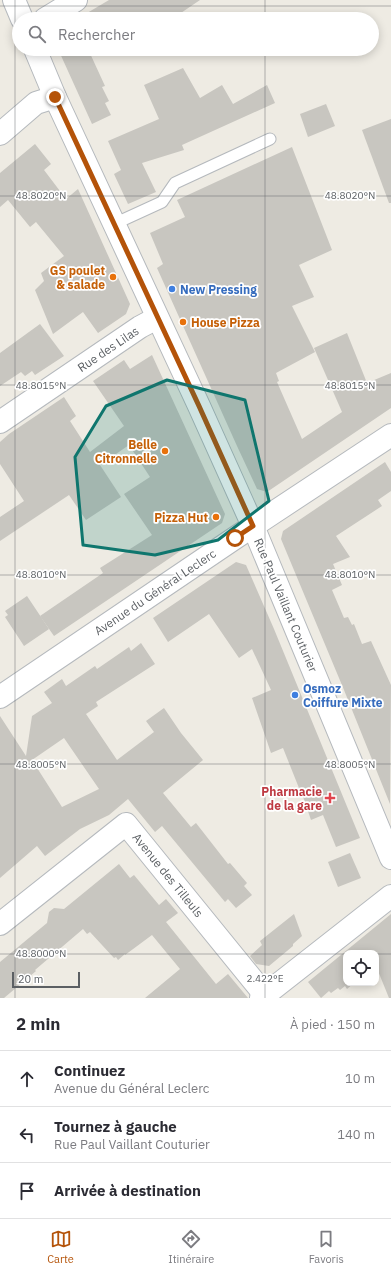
<!DOCTYPE html>
<html lang="fr">
<meta charset="utf-8">
<style>
:root{--surface:#fff;--page:#f2f2f3;--text:#2b2b33;--muted:#7c7c81;--line:#e1e1e2;--accent:#b45309}
body{margin:0;font-family:"IBM Plex Sans",sans-serif;background:var(--page);color:var(--text)}
.controls{position:absolute;right:12px;bottom:12px;display:grid;overflow:hidden;border-radius:8px;box-shadow:0 2px 10px #0003}
.controls button{width:36px;height:36px;display:grid;place-items:center;padding:0;border:0;border-bottom:1px solid var(--line);background:var(--surface);color:var(--text);font:20px sans-serif}
.scale{position:absolute;left:12px;bottom:10px;width:68px;box-sizing:border-box;padding-left:4px;border:2px solid #5b5f63;border-top:0;font-size:11px;line-height:14px;white-space:nowrap;color:#5b5f63;-webkit-text-stroke:3px #fff;paint-order:stroke}
.stop{position:absolute;width:12px;height:12px;margin:-9px;border:3px solid #b45309;border-radius:50%;background:#fff}
.stop.end{background:#b45309;border-color:#fff;box-shadow:0 1px 4px #0008}
.list{margin:0;padding:0;list-style:none}
h2{display:flex;justify-content:space-between;align-items:center;height:52px;margin:0;padding:0 16px;font-size:17px}
h2 small{font-size:13px;font-weight:400;color:var(--muted)}
.list li{display:grid;grid-template-columns:26px 1fr auto;gap:12px;align-items:center;box-sizing:border-box;height:56px;padding:0 16px;border-top:1px solid var(--line)}
.list b{display:block;font-size:15px;white-space:nowrap}
.list p{margin:0;font-size:13px;white-space:nowrap;color:var(--muted)}
.list em{font-size:13px;font-style:normal;color:var(--muted)}
.icon{flex:none;width:22px;height:22px;fill:none;stroke:currentColor;stroke-width:2;stroke-linecap:round;stroke-linejoin:round}
.map{position:relative;flex:none;width:391px;height:998px;overflow:hidden}
.search{position:absolute;background:var(--surface);box-shadow:0 2px 10px #0003;left:12px;right:12px;top:12px;height:44px;display:flex;align-items:center;gap:10px;box-sizing:border-box;padding:0 14px;border-radius:22px;color:var(--muted);font-size:15px}
.sheet{height:220px;background:var(--surface)}
nav{display:flex;justify-content:space-around;align-items:center;box-sizing:border-box;height:56px;border-top:1px solid var(--line);background:var(--surface);font-size:11px;color:var(--muted)}
nav a{display:grid;justify-items:center;gap:2px}
nav .on{color:var(--accent)}
.map>svg:first-child{display:block}
.building{fill:#c8c6c0;fill-rule:evenodd}
.lines{fill:none;stroke-linecap:round;stroke-linejoin:round}
.service-casing{stroke:#b5b9bd;stroke-width:13}
.minor-casing{stroke:#b5b9bd;stroke-width:24}
.tertiary-casing{stroke:#b5b9bd;stroke-width:24}
.service{stroke:#fff;stroke-width:11}
.minor{stroke:#fff;stroke-width:22}
.tertiary{stroke:#fff;stroke-width:22}
.route{stroke:#b45309;stroke-width:5}
.marked{fill:#0f766e;fill-opacity:0.2;stroke:#0f766e;stroke-width:3;stroke-linejoin:round}
.ticks{fill:none;stroke:#5b5f63;stroke-width:1;stroke-opacity:0.45}
.food-dot{fill:#e8710a;stroke:#fff;stroke-width:1.5}
.shop-dot{fill:#3f7fe0;stroke:#fff;stroke-width:1.5}
.health-dot{fill:#e0444e;stroke:#fff;stroke-width:1.5}
.labels{text-anchor:middle;dominant-baseline:central;stroke-width:3.5;stroke-linejoin:round;paint-order:stroke}
.food-label{font-size:12px;font-weight:bold;fill:#c56008;stroke:#fff;text-anchor:end}
.shop-label{font-size:12px;font-weight:bold;fill:#366cbe;stroke:#fff;text-anchor:start}
.street-label{font-size:12px;fill:#5b5f63;stroke:#fff}
.health-label{font-size:12px;font-weight:bold;fill:#be3a42;stroke:#fff;text-anchor:end}
.ticks-label{font-size:10px;text-anchor:middle;fill:#5b5f63;stroke:#fff;stroke-width:3.5;stroke-linejoin:round;paint-order:stroke}
</style>
<div class="map">
<svg width="391" height="998" viewBox="0 0 391 998">
<rect width="100%" height="100%" fill="#eeebe3"/>
<g class="building">
<path d="M109,0H200L172,19H153L149,13L138,19H131L127,12L116,19H77Z"/>
<path d="M58,49H88L105,86L102,87L109,101L105,103L111,115L92,124Z"/>
<path d="M183,68L200,98L222,85L233,104L267,85L275,103L182,145L184,150L142,163L156,192L128,204L114,174L121,170L108,141L159,119L144,85Z"/>
<path d="M326,104L335,126L308,137L300,114Z"/>
<path d="M391,119V203H389L362,130Z"/>
<path d="M35,144L51,164L44,170L66,199L78,189L130,304L126,314L98,333L83,312L53,334L35,290L44,281L41,273L64,256L36,222L30,227L8,200L0,207V173Z"/>
<path d="M292,147L332,250L299,265L314,297L292,306L315,352L276,373L279,381L277,382L302,439L342,412L314,348L347,333L367,383L391,373V408L267,492L257,489L237,446L157,268L163,264L150,233L185,217L177,200Z"/>
<path d="M40,324L64,356L35,375L32,371L25,376L21,372L0,386V353Z"/>
<path d="M152,355L225,514L222,523L54,636L40,616L103,573L100,568L152,535L124,494L150,477L129,445L100,465L121,497L86,520L69,495L0,541V517L24,501L0,464V442L9,434L64,397L76,416L70,421L90,452L124,426L93,381L124,360L130,369Z"/>
<path d="M385,462L391,472V491L378,500L382,506L336,536L350,557L333,564L342,585L332,590L344,618L348,617L352,625L354,624L362,644L371,641L391,685L390,804L344,690L281,539L283,531Z"/>
<path d="M236,562L246,565L274,629L360,838L336,847L323,815L311,820L300,788H299L283,748L271,753L252,698L271,690L252,649L239,658L209,614L168,642L153,618Z"/>
<path d="M27,596L49,629L24,646L5,617L8,615L5,611Z"/>
<path d="M141,643L155,664L96,702L98,706L86,714L117,760L154,732L146,721L164,708L181,733L203,760L163,793L191,827L196,823L228,864L230,863L247,883L244,886L252,895L236,908L228,899L225,902L162,826L155,832L128,799L109,815L80,829L45,856L37,846L0,878V716L26,756L32,716L52,703L44,692L62,679L66,686L95,666L97,669L129,647L131,651ZM64,738L99,789L62,807L32,760Z"/>
<path d="M350,853L361,878L338,887L328,862Z"/>
<path d="M119,864L130,878L134,875L159,905L166,899L178,913L166,922L216,984L228,974L248,998H145L180,969L152,935L125,955V954L118,960L116,957L114,958L90,932L87,934L83,929L35,970L36,971L4,998H0V962L47,923L49,912L54,908L64,909Z"/>
<path d="M294,914L302,936L293,944V946L269,966L256,964L250,956L262,945L260,941Z"/>
<path d="M391,914V998H389L376,966V953H346V983H354L347,989L345,986L340,990L338,988L331,993L329,991L321,998L308,982Z"/>
</g>
<g class="lines">
<defs>
<path id="service" d="M114,224L162,202L175,183L270,139"/>
<g id="minor">
<path d="M45,19L76,0"/>
<path d="M0,134L36,103L55,97"/>
<path d="M0,422L140,327L157,318"/>
<path d="M0,697L235,538L391,435"/>
<path d="M0,924L126,824L265,995"/>
<path d="M261,998L391,896"/>
</g>
<g id="tertiary">
<path d="M14,0L22,19"/>
<path d="M35,49L55,97L199,406L253,526L391,858"/>
</g>
</defs>
<use href="#service" class="service-casing"/>
<use href="#minor" class="minor-casing"/>
<use href="#tertiary" class="tertiary-casing"/>
<use href="#service" class="service"/>
<use href="#minor" class="minor"/>
<use href="#tertiary" class="tertiary"/>
</g>
<g class="lines">
<path class="route" d="M55,97L199,406L253,526L235,538"/>
</g>
<path class="marked" d="M167,380L245,400L269,501L218,540L155,555L83,545L75,457L106,406Z"/>
<path class="ticks" d="M15,0V998M265,0V19M0,6H391M265,49V998M0,196H391M0,385H391M0,575H391M0,764H391M0,954H346M376,954H391"/>
<g class="food-dot">
<circle cx="113" cy="277" r="4"/>
<circle cx="183" cy="322" r="4"/>
<circle cx="165" cy="451" r="4"/>
<circle cx="216" cy="517" r="4"/>
</g>
<g class="shop-dot">
<circle cx="172" cy="289" r="4"/>
<circle cx="295" cy="695" r="4"/>
</g>
<path class="health-dot" d="M328 792h4v4h4v4h-4v4h-4v-4h-4v-4h4z"/>
<g class="labels">
<g class="food-label">
<text x="105" y="270">GS poulet<tspan x="105" dy="14">&amp; salade</tspan></text>
<text x="191" y="322" text-anchor="start">House Pizza</text>
<text x="157" y="444">Belle<tspan x="157" dy="14">Citronnelle</tspan></text>
<text x="208" y="517">Pizza Hut</text>
</g>
<g class="shop-label">
<text x="180" y="289">New Pressing</text>
<text x="303" y="688">Osmoz<tspan x="303" dy="14">Coiffure Mixte</tspan></text>
</g>
<g class="street-label">
<text transform="translate(108 349) rotate(-34)">Rue des Lilas</text>
<text transform="translate(155 592) rotate(-34)">Avenue du Général Leclerc</text>
<text transform="translate(286 605) rotate(67)">Rue Paul Vaillant Couturier</text>
<text transform="translate(168 875) rotate(51)">Avenue des Tilleuls</text>
</g>
<g class="health-label">
<text x="322" y="791">Pharmacie<tspan x="322" dy="14">de la gare</tspan></text>
</g>
</g>
<g class="ticks-label">
<text x="41" y="199">48.8020°N</text>
<text x="350" y="199">48.8020°N</text>
<text x="41" y="389">48.8015°N</text>
<text x="350" y="389">48.8015°N</text>
<text x="41" y="578">48.8010°N</text>
<text x="350" y="578">48.8010°N</text>
<text x="41" y="768">48.8005°N</text>
<text x="350" y="768">48.8005°N</text>
<text x="41" y="957">48.8000°N</text>
<text x="265" y="982">2.422°E</text>
</g>
</svg>
<div class="controls">
<button><svg class="icon" aria-label="locate" viewBox="0 0 24 24"><circle cx="12" cy="12" r="6"/><path d="M12 2v4M12 18v4M2 12h4M18 12h4"/></svg></button>
</div>
<div class="scale">20 m</div>
<div class="stop" style="left:235px;top:538px"></div>
<div class="stop end" style="left:55px;top:97px"></div>
<div class="search"><svg class="icon" aria-label="search" viewBox="0 0 24 24"><circle cx="10" cy="10" r="6"/><path d="M15 15l6 6"/></svg>Rechercher</div>
</div>
<section class="sheet">
<h2>2 min<small>À pied · 150 m</small></h2>
<ul class="list">
<li><svg class="icon" aria-label="ahead" viewBox="0 0 24 24"><path d="M12 20V5M6 11l6-6 6 6"/></svg><div><b>Continuez</b><p>Avenue du Général Leclerc</p></div><em>10 m</em></li>
<li><svg class="icon" aria-label="left" viewBox="0 0 24 24"><path d="M17 20v-9H6M10 6l-5 5 5 5"/></svg><div><b>Tournez à gauche</b><p>Rue Paul Vaillant Couturier</p></div><em>140 m</em></li>
<li><svg class="icon" aria-label="arrive" viewBox="0 0 24 24"><path d="M6 21V4h12l-3 4 3 4H6"/></svg><div><b>Arrivée à destination</b></div></li>
</ul>
</section>
<nav>
<a class="on"><svg class="icon" aria-label="map" viewBox="0 0 24 24"><path d="M3 6l6-2 6 2 6-2v14l-6 2-6-2-6 2zM9 4v14M15 6v14"/></svg>Carte</a>
<a><svg class="icon" aria-label="directions" viewBox="0 0 24 24"><path d="M12 3l9 9-9 9-9-9zM9 14v-3h6M13 9l2 2-2 2"/></svg>Itinéraire</a>
<a><svg class="icon" aria-label="saved" viewBox="0 0 24 24"><path d="M7 4h10v16l-5-4-5 4z"/></svg>Favoris</a>
</nav>
